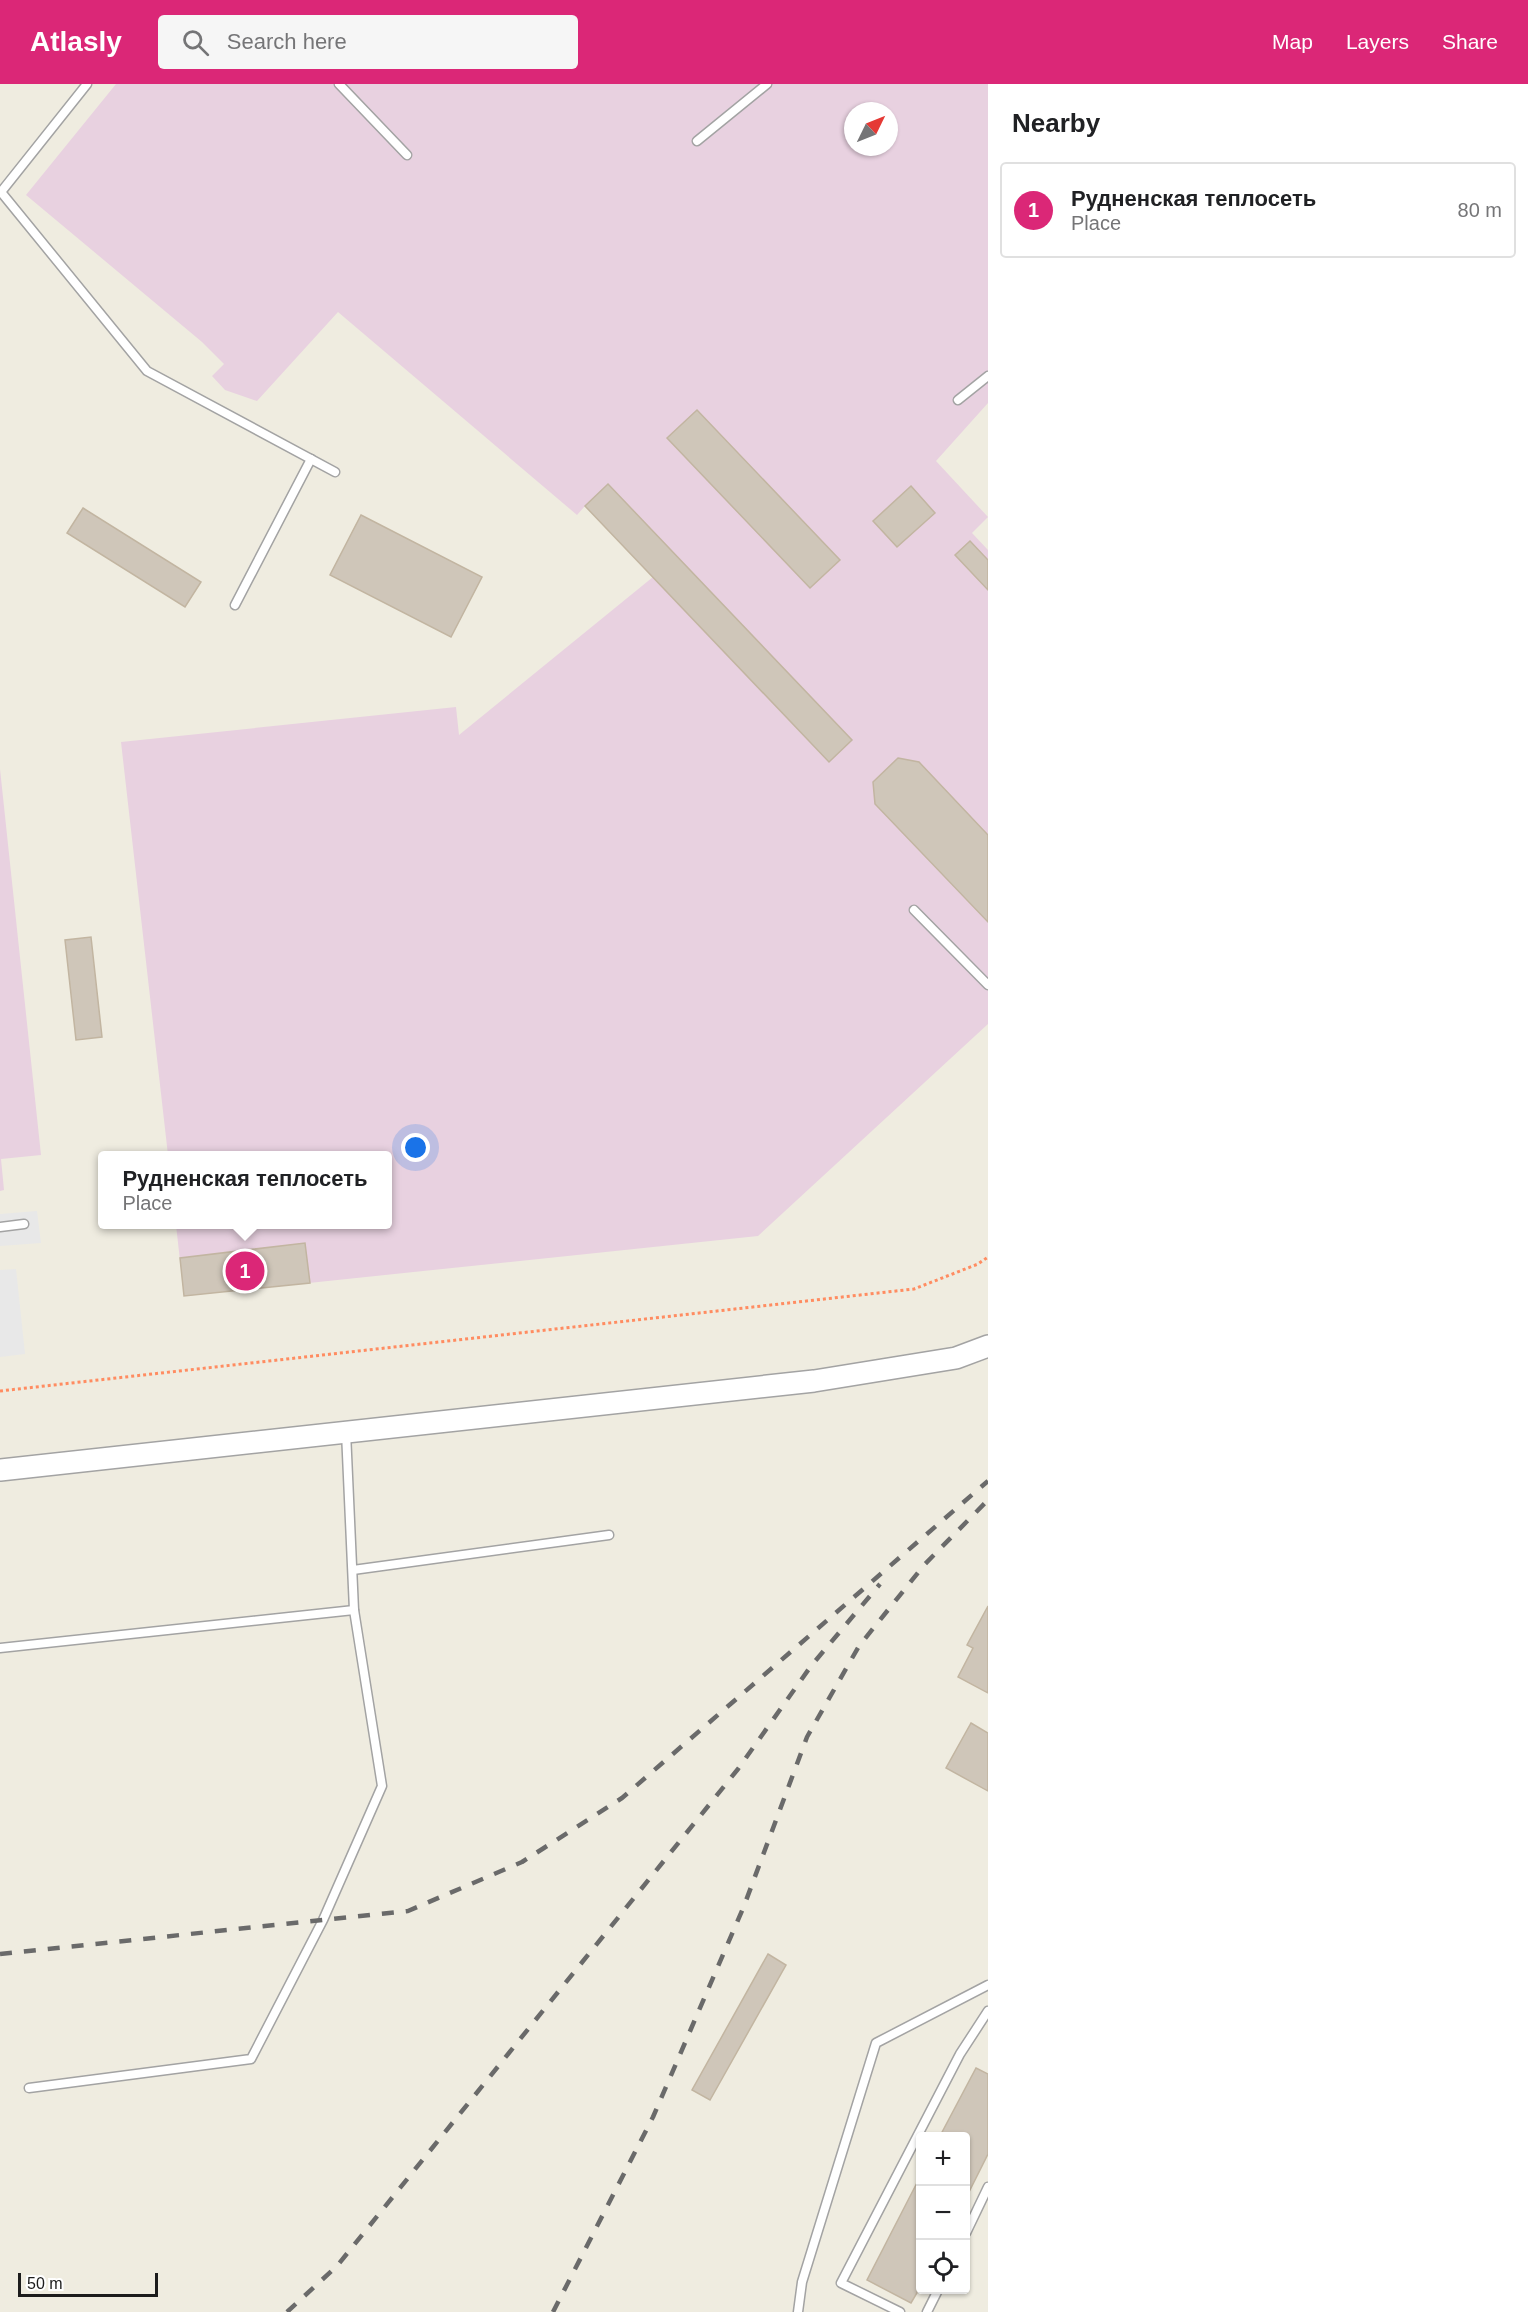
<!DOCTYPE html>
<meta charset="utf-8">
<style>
:root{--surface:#fff;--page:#f6f6f6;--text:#202124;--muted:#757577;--line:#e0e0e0;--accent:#db2777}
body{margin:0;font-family:Arial,sans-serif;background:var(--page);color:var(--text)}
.controls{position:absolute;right:18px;bottom:18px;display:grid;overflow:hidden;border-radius:6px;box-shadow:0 2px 4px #0004}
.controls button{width:54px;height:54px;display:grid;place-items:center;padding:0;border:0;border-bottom:2px solid var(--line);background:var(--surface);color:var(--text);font:30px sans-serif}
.compass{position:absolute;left:844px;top:18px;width:54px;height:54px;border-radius:50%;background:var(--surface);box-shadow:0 2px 4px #0004;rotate:47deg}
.scale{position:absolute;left:18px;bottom:15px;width:140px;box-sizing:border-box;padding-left:6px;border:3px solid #1c1c1c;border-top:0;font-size:16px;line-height:21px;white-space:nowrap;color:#1c1c1c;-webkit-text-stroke:4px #fff;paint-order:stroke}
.you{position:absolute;left:416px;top:1064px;width:21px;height:21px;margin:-15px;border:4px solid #fff;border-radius:50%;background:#1a73e8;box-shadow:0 0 0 9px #1a73e833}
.badge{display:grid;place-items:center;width:39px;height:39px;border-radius:50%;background:var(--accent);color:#fff;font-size:20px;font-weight:700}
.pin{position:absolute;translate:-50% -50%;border:3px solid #fff;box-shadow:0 2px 6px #0006}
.popup{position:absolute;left:98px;top:1067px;width:294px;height:78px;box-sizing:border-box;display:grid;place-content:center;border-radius:6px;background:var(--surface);filter:drop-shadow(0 2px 4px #0005);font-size:20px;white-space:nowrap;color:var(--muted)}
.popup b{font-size:22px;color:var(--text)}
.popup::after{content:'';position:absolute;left:50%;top:100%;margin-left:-12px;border:12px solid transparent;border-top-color:var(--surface)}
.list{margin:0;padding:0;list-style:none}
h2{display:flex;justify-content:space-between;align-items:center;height:78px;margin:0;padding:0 24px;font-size:26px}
h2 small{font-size:20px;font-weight:400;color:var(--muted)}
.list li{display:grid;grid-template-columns:39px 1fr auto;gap:18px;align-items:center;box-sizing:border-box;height:96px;margin:0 12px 12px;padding:0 12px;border:2px solid var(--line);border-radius:6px}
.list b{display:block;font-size:22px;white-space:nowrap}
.list p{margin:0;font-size:20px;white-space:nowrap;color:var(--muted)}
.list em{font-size:20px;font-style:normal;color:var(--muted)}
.icon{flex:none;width:33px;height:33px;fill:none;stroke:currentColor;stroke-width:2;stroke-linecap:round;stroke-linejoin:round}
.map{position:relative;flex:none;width:988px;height:2228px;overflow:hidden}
header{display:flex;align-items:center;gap:36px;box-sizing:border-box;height:84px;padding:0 30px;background:var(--accent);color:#fff}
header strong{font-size:28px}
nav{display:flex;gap:33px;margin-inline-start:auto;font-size:21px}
.search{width:420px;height:54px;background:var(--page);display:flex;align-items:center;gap:15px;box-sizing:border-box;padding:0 21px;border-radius:6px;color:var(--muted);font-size:22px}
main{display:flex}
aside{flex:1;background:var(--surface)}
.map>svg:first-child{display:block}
.industrial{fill:#e8d1e0;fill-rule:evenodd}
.parking{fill:#e8e8e8}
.building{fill:#cfc6b9;stroke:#c2b5a1;stroke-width:1.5}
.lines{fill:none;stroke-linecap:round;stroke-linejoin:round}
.service-casing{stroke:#a3a3a3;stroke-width:11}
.tertiary-casing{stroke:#a3a3a3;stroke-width:24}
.path{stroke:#ff8c61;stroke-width:3;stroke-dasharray:3 3;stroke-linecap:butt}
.service{stroke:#fff;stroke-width:8}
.tertiary{stroke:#fff;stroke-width:21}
.rail{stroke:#6a6a6a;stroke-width:4.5;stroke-dasharray:12 12;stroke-linecap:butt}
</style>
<header>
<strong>Atlasly</strong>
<div class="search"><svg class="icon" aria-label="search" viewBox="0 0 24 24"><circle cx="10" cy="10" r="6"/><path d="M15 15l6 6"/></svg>Search here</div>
<nav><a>Map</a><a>Layers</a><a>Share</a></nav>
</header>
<main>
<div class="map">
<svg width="988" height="2228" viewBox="0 0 988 2228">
<rect width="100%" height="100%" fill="#efece0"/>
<g class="industrial">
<path d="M116,0H988V319L936,377L988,433L972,449L988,466V940L758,1152L184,1212L176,1141L388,1140V1072L168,1071L121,658L456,623L459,651L653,493L585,422L577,431L338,228L257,317L225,306L212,292L224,280L202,258L26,111ZM853,27H889V63H853Z"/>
<path d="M0,685L41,1071L1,1075L4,1106L0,1107Z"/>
</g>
<g class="parking">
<path d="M37,1127L41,1159L0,1162V1130Z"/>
<path d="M16,1185L25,1270L0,1273V1186Z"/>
</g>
<g class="building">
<path d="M697,326L840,476L810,504L667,354Z"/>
<path d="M608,400L852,656L829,678L585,422Z"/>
<path d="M911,402L935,429L897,463L873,437Z"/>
<path d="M83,424L201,498L185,523L67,449Z"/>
<path d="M361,431L482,493L451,553L330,491Z"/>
<path d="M970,457L988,476V506L955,471Z"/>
<path d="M898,674L919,678L988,751V838L875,720L873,698Z"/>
<path d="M91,853L102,953L76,956L65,856Z"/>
<path d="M305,1159L310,1199L184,1212L180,1174Z"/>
<path d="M988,1522V1609L958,1593L973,1564L967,1561Z"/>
<path d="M971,1639L988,1649V1707L946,1684Z"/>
<path d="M768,1870L786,1881L710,2016L692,2006Z"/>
<path d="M976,1984L988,1990V2070L966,2114V2052H940Z"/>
<path d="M921,2091V2202L911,2219L867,2196Z"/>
</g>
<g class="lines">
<defs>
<g id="service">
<path d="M87,0L1,108L147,287L335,388"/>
<path d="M339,0L407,71"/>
<path d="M697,57L767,0"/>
<path d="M958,316L988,292"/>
<path d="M235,521L311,375"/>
<path d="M914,826L988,901"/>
<path d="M0,1143L24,1140"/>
<path d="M353,1486L609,1451"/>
<path d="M0,1564L354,1526"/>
<path d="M29,2004L251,1975L323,1836L382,1702L354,1526L346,1348"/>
<path d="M966,2149L988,2103"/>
<path d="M798,2228L802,2198L876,1959L988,1901"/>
<path d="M900,2228L841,2199L960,1970L988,1927"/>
<path d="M927,2228L938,2206"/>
</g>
<path id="tertiary" d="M0,1386L814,1297L956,1274L988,1262"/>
</defs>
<use href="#service" class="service-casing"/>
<use href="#tertiary" class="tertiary-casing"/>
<path class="path" d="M0,1307L914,1205L978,1180L988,1173"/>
<use href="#service" class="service"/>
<use href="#tertiary" class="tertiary"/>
<g class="rail">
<path d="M0,1870L408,1827L522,1778L622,1714L988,1397"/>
<path d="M287,2228L337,2182L738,1685L811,1582L880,1500"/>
<path d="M553,2228L653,2033L744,1822L807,1653L859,1562L925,1480L988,1416"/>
</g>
</g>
</svg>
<div class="controls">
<button>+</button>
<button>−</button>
<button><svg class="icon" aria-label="locate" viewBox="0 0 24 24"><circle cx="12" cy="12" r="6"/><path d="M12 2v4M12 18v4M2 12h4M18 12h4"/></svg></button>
</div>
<svg class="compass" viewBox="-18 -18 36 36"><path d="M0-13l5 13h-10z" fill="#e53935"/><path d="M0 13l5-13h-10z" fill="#757577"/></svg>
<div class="scale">50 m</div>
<div class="you"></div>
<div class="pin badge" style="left:245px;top:1187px">1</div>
<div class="popup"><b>Рудненская теплосеть</b>Place</div>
</div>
<aside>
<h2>Nearby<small></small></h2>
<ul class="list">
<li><span class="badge">1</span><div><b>Рудненская теплосеть</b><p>Place</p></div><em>80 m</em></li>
</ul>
</aside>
</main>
